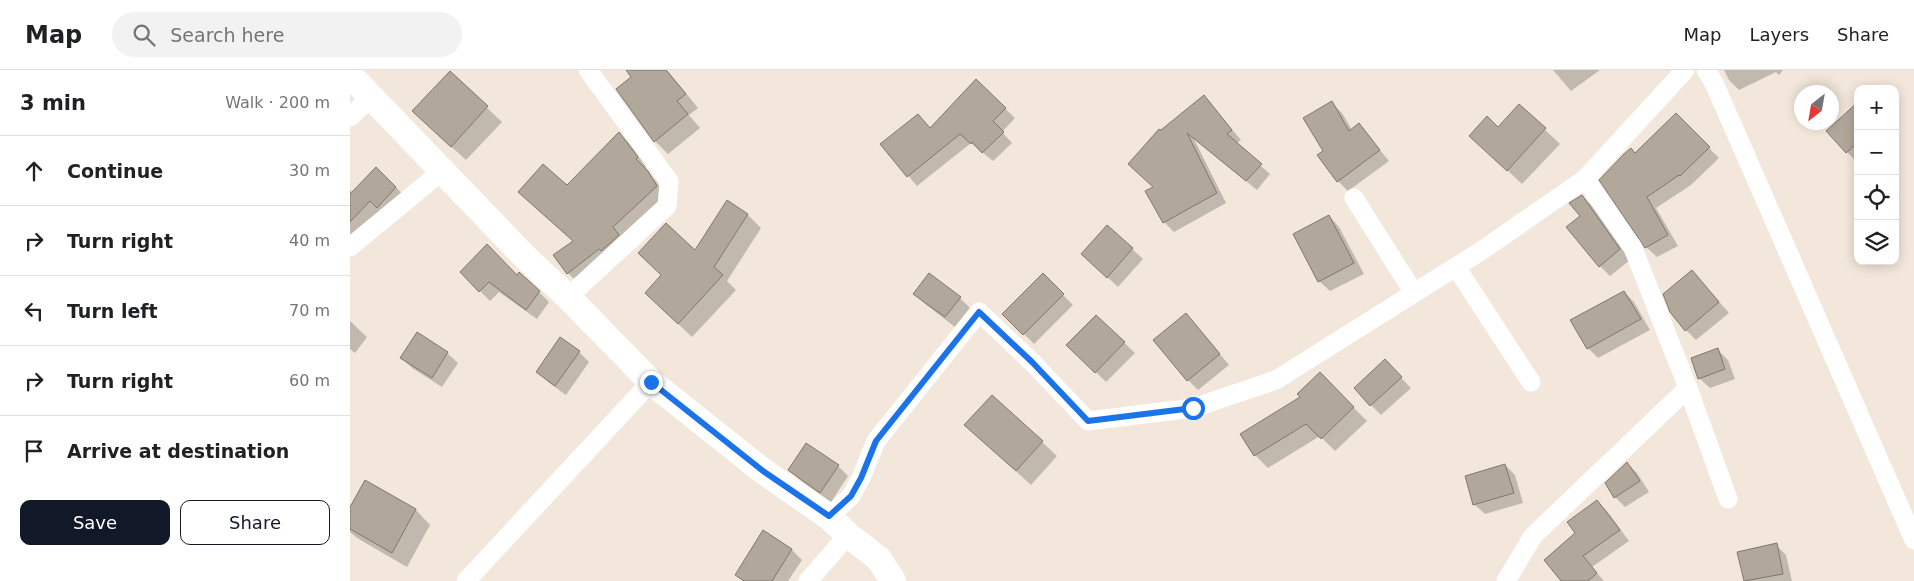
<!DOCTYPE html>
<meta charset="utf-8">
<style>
:root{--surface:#fff;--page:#f2f2f2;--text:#202124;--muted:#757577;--line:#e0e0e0;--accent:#111827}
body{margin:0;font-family:"DejaVu Sans",sans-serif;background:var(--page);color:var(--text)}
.controls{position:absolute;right:15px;top:15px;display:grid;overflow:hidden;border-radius:10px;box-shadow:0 2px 12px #0003}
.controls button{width:45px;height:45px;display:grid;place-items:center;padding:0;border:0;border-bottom:1px solid var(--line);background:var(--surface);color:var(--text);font:25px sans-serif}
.compass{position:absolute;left:1444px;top:15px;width:45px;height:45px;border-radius:50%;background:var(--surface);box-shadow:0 2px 12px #0003;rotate:211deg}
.stop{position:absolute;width:15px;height:15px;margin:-11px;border:4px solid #1a73e8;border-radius:50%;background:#fff}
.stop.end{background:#1a73e8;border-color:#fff;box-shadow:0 1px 5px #0008}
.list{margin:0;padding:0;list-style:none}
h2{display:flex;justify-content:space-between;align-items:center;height:65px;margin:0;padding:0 20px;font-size:21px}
h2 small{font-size:16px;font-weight:400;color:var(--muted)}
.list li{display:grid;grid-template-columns:32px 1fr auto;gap:15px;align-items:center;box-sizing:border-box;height:70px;padding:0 20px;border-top:1px solid var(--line)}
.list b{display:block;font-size:19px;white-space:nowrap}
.list em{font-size:16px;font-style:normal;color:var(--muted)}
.actions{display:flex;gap:10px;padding:15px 20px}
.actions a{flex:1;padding:11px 0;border:1px solid var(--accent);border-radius:10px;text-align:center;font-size:18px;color:var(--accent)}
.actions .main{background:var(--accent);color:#fff}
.icon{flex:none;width:28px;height:28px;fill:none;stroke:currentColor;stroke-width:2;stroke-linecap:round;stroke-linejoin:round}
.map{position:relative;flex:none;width:1564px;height:511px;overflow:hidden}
header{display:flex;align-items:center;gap:30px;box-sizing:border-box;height:70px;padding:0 25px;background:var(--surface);border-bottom:1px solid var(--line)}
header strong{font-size:24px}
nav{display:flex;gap:28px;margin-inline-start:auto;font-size:18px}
.search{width:350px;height:45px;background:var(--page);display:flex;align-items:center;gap:12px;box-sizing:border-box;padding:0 18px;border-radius:28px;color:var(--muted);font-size:19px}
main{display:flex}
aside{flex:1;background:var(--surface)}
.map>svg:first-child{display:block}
.shadow{fill:#0003}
.building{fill:#b2a79b;stroke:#81776c}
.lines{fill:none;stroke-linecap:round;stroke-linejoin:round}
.street{stroke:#fff;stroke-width:19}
.secondary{stroke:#fff;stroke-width:26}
.route{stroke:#1a73e8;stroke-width:6}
</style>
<header>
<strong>Map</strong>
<div class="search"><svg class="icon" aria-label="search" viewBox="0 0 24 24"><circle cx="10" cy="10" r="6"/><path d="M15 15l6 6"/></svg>Search here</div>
<nav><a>Map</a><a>Layers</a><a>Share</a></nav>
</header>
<main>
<aside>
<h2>3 min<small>Walk · 200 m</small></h2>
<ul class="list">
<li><svg class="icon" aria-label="ahead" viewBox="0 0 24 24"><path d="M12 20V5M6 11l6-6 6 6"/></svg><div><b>Continue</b></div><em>30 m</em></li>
<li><svg class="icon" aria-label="right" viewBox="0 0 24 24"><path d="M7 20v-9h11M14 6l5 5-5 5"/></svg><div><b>Turn right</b></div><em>40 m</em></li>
<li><svg class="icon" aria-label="left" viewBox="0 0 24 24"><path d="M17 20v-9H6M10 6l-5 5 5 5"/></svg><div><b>Turn left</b></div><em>70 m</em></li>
<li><svg class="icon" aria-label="right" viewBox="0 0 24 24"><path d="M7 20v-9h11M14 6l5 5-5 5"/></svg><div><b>Turn right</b></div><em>60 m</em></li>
<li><svg class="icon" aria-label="arrive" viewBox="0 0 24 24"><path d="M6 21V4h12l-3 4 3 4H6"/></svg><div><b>Arrive at destination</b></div></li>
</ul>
<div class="actions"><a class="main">Save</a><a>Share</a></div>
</aside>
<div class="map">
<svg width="1564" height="511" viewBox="0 0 1564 511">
<rect width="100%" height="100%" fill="#f2e7da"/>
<g class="shadow">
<path d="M278,0H317L348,38L339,45L350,58L318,84L305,71L283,7Z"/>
<path d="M1203,0H1250L1221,21Z"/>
<path d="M1374,0H1433L1429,5L1426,2L1389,20L1379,10Z"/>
<path d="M100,3L152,52L116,90L79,56Z"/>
<path d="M626,11L665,48L652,62L662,73L643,91L621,73L567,116L532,75L568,45L581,59Z"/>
<path d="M854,27L891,70L886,74L920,104L907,120L844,69L876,133L824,162L814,152L797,122L804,117L811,62Z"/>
<path d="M981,32L992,43L1002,60L1009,55L1039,91L998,121L988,111L974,81Z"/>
<path d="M1508,33V92H1507L1497,82Z"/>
<path d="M1169,35L1210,74L1172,114L1136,80L1148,58Z"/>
<path d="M1326,45L1369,88L1341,115L1306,138L1328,176L1307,187L1296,177L1285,84Z"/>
<path d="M269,64L278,72L296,97L294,99L306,111L315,126L227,212L218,203L224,171L217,116Z"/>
<path d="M46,117L56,128L0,169V120L3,123Z"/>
<path d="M1232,126L1242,136L1280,190L1260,206L1250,196L1231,146Z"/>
<path d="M397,144L411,158L377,211L386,220L342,267L310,237L345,181Z"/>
<path d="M979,146L989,157L1014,204L980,221L969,211Z"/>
<path d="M757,156L793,189L768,217L743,194Z"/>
<path d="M1342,201L1379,243L1346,270L1336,260Z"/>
<path d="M111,202L168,207L189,222L199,232L187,249L149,222L140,231Z"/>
<path d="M693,205L723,235L684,274L654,244Z"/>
<path d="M1274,222L1284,232L1300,260L1248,288L1238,278Z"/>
<path d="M564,224L610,228L620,238L605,257L575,234Z"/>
<path d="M836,244L879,295L848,320L838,310Z"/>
<path d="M746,246L785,283L756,312L718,275Z"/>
<path d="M0,251L17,267L5,283L0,279Z"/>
<path d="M67,264L97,283L108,293L92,317L62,298L52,288Z"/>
<path d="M1368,280L1378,290L1385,309L1360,318L1349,308Z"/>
<path d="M229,282L239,292L216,325L198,312L188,302Z"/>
<path d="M1035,291L1061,318L1031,345L1021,335Z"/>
<path d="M970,304L1017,351L985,381L970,366L918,398L905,385Z"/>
<path d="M631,369L692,372L707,386L681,415Z"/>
<path d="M1277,393L1287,403L1299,422L1275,437L1265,427Z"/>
<path d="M1155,395L1165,405L1173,433L1135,444L1124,434Z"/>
<path d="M488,396L498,406L481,432L450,410L440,400Z"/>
<path d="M15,412L66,440L80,455L57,497L7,468L0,462V439Z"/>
<path d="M1247,431L1257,441L1279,471L1242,497L1254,511H1213L1227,463Z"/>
<path d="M1426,475L1436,485L1442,511H1395L1389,483Z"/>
<path d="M442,480L452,490L438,511H393L386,505Z"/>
</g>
<g class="building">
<path d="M276,0H316L336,24L327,31L338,44L304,72L266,19L281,7Z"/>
<path d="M100,1L138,36L101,77L62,41Z"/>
<path d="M626,9L656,38L643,51L654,62L632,83L622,72L621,74L610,64L557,107L530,74L568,44L580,58Z"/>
<path d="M854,25L882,60L877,64L912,94L896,111L837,63L867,123L813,153L795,121L803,117L778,94L809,59L811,60Z"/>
<path d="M982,31L999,61L1009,53L1030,80L987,112L967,85L973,81L953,48Z"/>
<path d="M1508,32V72L1496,83L1476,61Z"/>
<path d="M1169,34L1196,58L1157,101L1119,66L1137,46L1148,57Z"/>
<path d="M1326,43L1360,77L1330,106L1329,105L1297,127L1318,165L1295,178L1249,110L1274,84L1281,78L1285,83Z"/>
<path d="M269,62L288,87L286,89L298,101L307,116L263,157L269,165L251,181L249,179L217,204L203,185L223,171L168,122L193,94L217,115Z"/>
<path d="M26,97L46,117L27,138L20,131L0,152V124Z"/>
<path d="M1232,125L1270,179L1249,197L1216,157L1230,146L1219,133Z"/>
<path d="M377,130L398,144L364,197L373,205L328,254L295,223L311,205L288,183L316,153L345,180Z"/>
<path d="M979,145L1004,193L968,212L943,164Z"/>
<path d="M757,155L783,178L757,208L731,184Z"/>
<path d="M137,174L167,205L169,202L190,221L176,240L139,212L129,222L110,202Z"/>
<path d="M1342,200L1369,232L1335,261L1320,242L1313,224Z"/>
<path d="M579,203L611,227L595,247L563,224Z"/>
<path d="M693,203L714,224L673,265L652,244Z"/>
<path d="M1274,221L1291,249L1237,279L1220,250Z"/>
<path d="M836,243L870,284L837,311L803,270Z"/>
<path d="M746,245L775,272L745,303L716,275Z"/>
<path d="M67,262L98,282L82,308L50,288Z"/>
<path d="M210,267L230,281L205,316L186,302Z"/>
<path d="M1368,278L1375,299L1348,309L1341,288Z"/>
<path d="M1035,289L1052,307L1020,336L1004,318Z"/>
<path d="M970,302L1004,337L971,369L956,354L904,386L890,364L950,327L947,324Z"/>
<path d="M642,325L693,371L666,401L614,355Z"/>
<path d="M456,373L489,395L470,423L438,400Z"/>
<path d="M1277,392L1290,411L1264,428L1255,413Z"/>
<path d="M1155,394L1164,423L1123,435L1115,406Z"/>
<path d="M15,410L66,439L42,483L0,459V437Z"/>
<path d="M1247,430L1270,460L1233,486L1247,503L1238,511H1211L1194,490L1225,463L1217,452Z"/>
<path d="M413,460L442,479L422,511H394L385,505Z"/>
<path d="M1427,473L1433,504L1394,511L1387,482Z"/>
</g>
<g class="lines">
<g class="street">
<path d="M1356,0L1364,13L1564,470"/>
<path d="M0,47L21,27"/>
<path d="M1235,109L1283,178L1338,318L1378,429"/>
<path d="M1004,128L1064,223"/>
<path d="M0,177L92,101"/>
<path d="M1106,197L1181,312"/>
<path d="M218,227L317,136L319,111L238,0"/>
<path d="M479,447L501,426L511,408L526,371L629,242L682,292L738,351L843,338L926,310L1131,181L1235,109L1335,0"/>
<path d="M116,511L301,312"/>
<path d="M458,511L498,465"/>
<path d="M1156,511L1183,466L1338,318"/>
</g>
<path class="secondary" d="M0,5L177,189L218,227L301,312L413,401L479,447L498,465L529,489L543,511"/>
</g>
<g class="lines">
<path class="route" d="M301,312L413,401L479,446L501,426L511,408L526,371L629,242L682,292L738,351L843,338"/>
</g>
</svg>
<div class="controls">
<button>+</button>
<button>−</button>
<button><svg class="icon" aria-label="locate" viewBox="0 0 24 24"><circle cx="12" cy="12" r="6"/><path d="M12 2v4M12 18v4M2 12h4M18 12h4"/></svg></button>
<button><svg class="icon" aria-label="layers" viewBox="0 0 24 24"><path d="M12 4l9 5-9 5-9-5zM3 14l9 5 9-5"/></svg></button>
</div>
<svg class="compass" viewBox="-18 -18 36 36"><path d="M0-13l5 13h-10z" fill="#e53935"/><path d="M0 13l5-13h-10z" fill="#757577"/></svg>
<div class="stop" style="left:843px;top:338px"></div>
<div class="stop end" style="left:301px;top:312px"></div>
</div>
</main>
